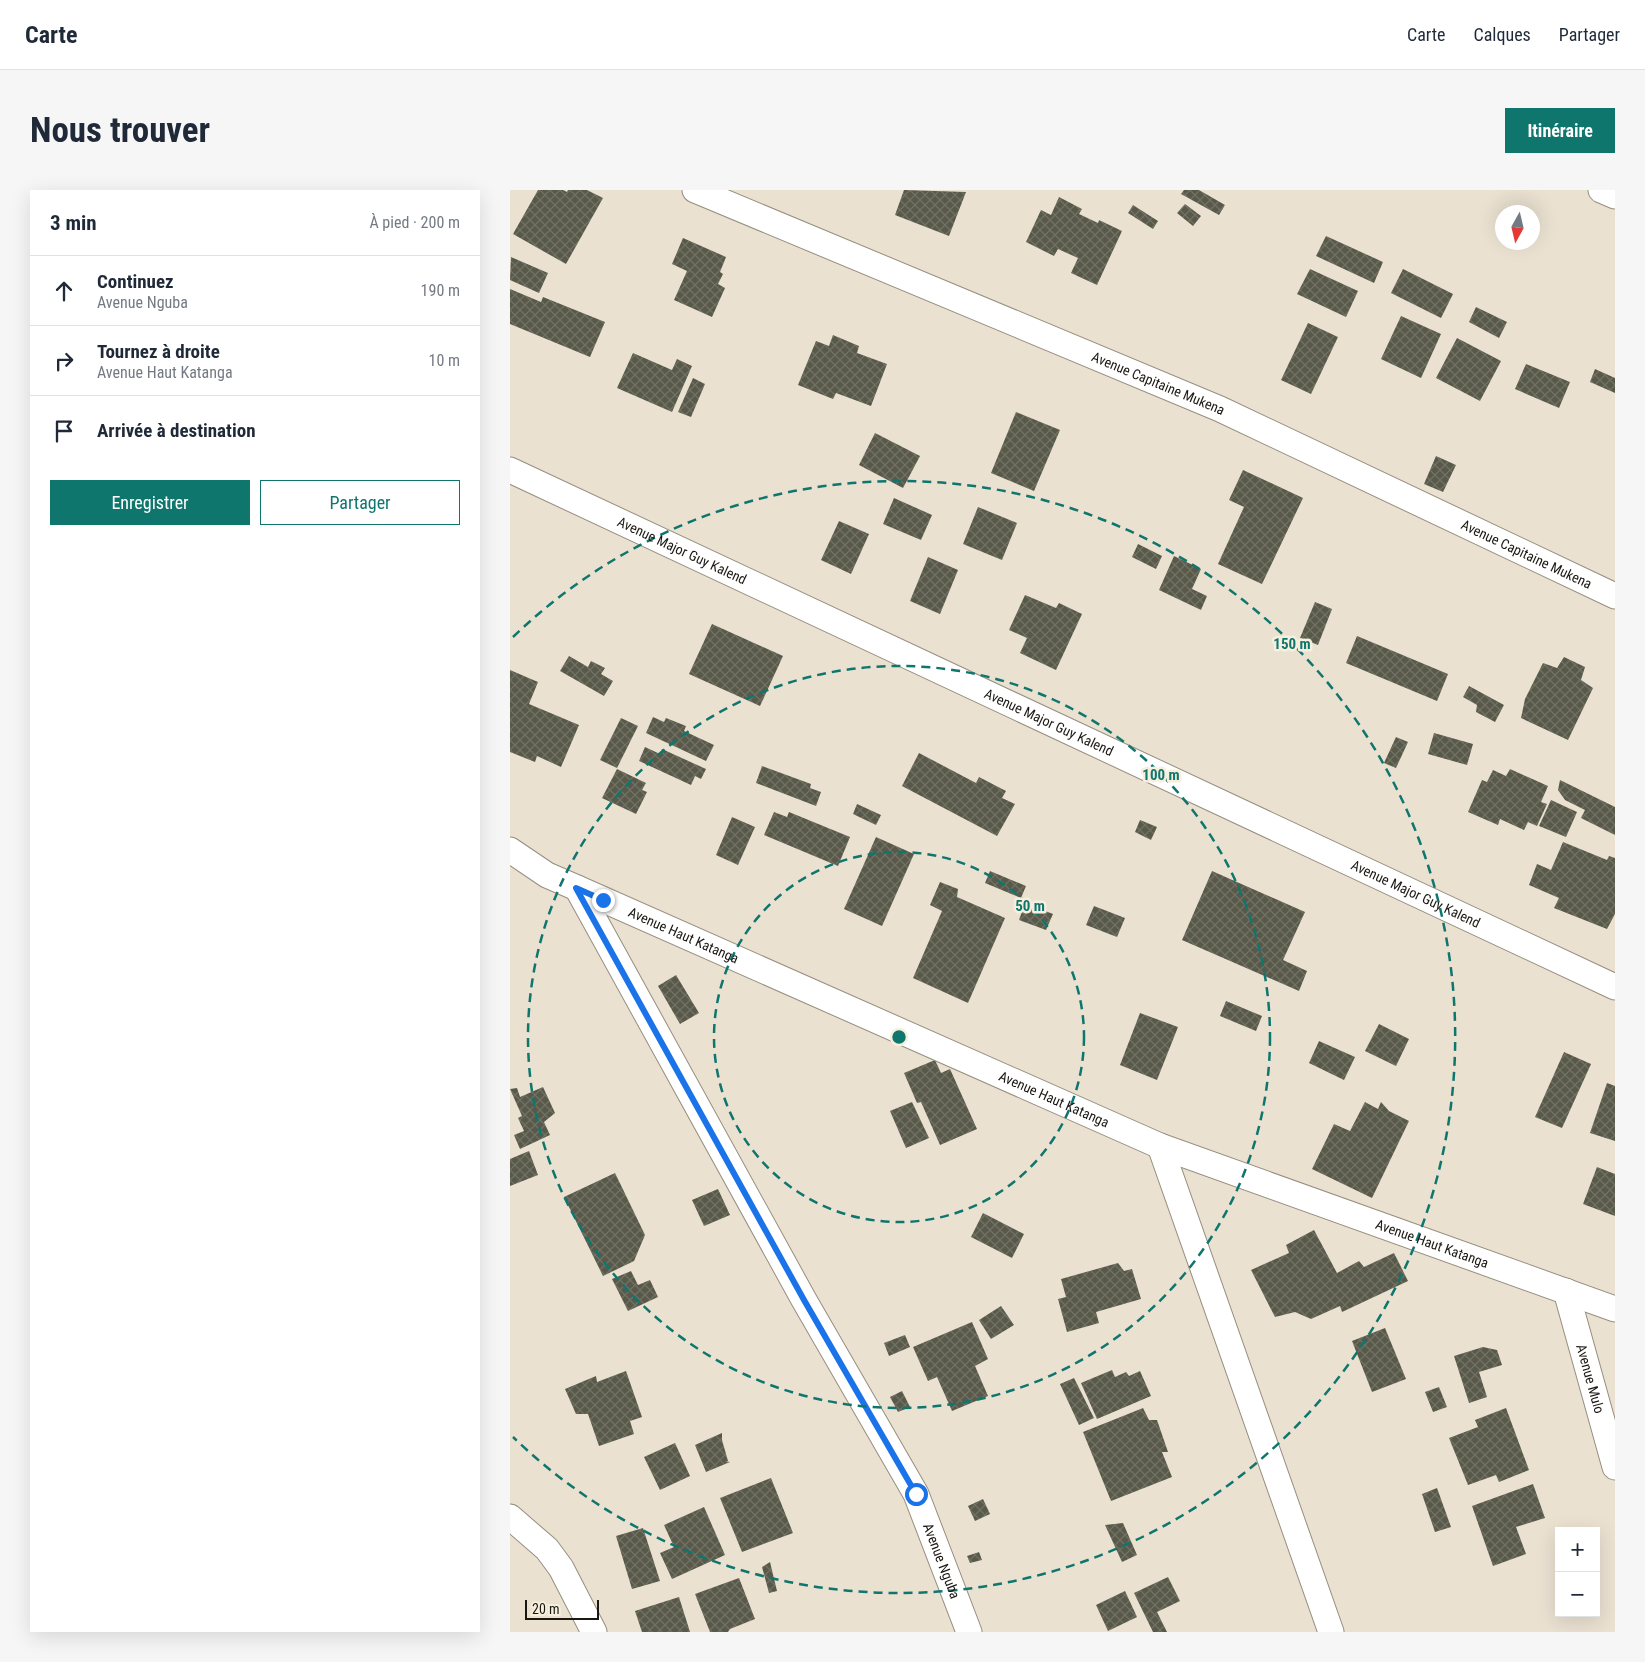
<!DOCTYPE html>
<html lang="fr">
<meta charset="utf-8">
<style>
:root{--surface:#fff;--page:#f6f6f7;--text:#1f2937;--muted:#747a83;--line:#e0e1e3;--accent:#0f766e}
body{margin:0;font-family:"Roboto Condensed",sans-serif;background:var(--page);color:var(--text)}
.controls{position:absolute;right:15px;bottom:15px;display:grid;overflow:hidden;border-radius:0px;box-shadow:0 5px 20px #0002}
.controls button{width:45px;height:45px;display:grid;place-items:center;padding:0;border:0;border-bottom:1px solid var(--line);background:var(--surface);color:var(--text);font:25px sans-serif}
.compass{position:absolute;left:985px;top:15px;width:45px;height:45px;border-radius:50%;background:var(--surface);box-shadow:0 5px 20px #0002;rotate:188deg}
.scale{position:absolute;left:15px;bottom:12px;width:74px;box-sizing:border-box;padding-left:5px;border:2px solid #1b1813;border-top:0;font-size:14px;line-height:18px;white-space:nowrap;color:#1b1813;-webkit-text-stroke:4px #f7efde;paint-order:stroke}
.stop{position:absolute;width:15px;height:15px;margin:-11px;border:4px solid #1a73e8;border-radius:50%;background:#fff}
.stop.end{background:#1a73e8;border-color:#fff;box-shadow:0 1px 5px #0008}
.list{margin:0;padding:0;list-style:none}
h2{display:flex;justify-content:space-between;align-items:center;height:65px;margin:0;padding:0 20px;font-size:21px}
h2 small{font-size:16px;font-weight:400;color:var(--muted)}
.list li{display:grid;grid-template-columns:32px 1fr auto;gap:15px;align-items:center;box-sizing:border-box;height:70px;padding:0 20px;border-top:1px solid var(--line)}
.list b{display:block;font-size:19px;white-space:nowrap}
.list p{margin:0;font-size:16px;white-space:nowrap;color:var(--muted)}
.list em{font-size:16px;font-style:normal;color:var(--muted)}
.actions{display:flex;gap:10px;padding:15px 20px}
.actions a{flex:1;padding:11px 0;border:1px solid var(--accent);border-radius:0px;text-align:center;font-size:18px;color:var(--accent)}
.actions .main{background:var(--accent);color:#fff}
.icon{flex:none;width:28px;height:28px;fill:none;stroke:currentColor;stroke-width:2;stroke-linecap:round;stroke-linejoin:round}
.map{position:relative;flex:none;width:1105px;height:1442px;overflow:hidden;border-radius:0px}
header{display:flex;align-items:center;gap:30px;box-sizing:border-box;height:70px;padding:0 25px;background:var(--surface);border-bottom:1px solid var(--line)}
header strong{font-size:24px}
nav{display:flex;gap:28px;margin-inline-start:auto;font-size:18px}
.intro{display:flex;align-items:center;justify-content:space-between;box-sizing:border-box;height:120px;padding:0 30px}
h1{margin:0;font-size:35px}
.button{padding:12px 22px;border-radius:0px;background:var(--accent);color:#fff;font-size:18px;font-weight:700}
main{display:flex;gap:30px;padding:0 30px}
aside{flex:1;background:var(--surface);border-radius:0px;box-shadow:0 5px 20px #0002}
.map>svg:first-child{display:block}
.building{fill:url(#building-cross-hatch)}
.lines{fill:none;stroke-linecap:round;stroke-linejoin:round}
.minor-casing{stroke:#968e7f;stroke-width:27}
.minor{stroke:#fff;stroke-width:25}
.route{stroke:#1a73e8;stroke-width:6}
.ring{fill:none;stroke:#0f766e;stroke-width:2.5;stroke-dasharray:9 6}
.labels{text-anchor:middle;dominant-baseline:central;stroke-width:5;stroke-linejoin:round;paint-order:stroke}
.street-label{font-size:14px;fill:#1b1813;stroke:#f7efde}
.centre{fill:#0f766e;stroke:#f7efde;stroke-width:2.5}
.ring-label{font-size:15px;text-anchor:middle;font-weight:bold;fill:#0f766e;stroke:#f7efde;stroke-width:5;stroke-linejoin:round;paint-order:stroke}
</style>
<header>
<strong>Carte</strong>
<nav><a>Carte</a><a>Calques</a><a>Partager</a></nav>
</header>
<div class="intro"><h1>Nous trouver</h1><a class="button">Itinéraire</a></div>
<main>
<aside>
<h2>3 min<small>À pied · 200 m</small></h2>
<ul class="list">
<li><svg class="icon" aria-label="ahead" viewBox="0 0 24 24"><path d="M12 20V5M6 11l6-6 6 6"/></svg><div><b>Continuez</b><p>Avenue Nguba</p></div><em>190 m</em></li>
<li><svg class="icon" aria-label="right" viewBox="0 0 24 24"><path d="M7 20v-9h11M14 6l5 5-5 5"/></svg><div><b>Tournez à droite</b><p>Avenue Haut Katanga</p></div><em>10 m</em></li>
<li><svg class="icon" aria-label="arrive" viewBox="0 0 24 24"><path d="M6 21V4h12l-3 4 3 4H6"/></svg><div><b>Arrivée à destination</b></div></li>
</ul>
<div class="actions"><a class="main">Enregistrer</a><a>Partager</a></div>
</aside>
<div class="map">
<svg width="1105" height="1442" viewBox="0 0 1105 1442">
<defs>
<pattern id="building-cross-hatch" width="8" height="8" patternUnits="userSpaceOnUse" patternTransform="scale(1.25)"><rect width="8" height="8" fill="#585949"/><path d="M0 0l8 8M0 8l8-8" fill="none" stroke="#717165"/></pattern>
</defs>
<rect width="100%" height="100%" fill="#eae1d1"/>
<g class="building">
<path d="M28,0H53L57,2L58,0H77L93,8L56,74L3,44Z"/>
<path d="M394,0L456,2L439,46L385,25Z"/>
<path d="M674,0H689L715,15L709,25L671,4Z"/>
<path d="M549,7L572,19L569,24L588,33L589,30L612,41L587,95L561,83L568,68L548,59L544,66L516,52L531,20L541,25Z"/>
<path d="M675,14L691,26L683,36L667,23Z"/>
<path d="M623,15L648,31L643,39L618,23Z"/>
<path d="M816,46L873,72L864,93L806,66Z"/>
<path d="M173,48L216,67L210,82L213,84L208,94L215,98L202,127L164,110L177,81L162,74Z"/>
<path d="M1,67L38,83L29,103L0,90Z"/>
<path d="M800,79L848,101L836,127L787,104Z"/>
<path d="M893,79L943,104L931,128L881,103Z"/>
<path d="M0,99L31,112L33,107L95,132L80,167L0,134Z"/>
<path d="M966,117L997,132L989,148L959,132Z"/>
<path d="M891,126L931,144L911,188L871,169Z"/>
<path d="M798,133L828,147L801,204L771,190Z"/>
<path d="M323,145L349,156L347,163L377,174L361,216L326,203L323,209L288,195L306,151L319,156Z"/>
<path d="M947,148L991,171L970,211L926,188Z"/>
<path d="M123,163L162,180L167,169L182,176L162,222L107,198Z"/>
<path d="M1016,174L1060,192L1049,218L1005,199Z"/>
<path d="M1085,179L1105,188V203L1080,192Z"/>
<path d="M183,188L195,194L181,227L168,222Z"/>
<path d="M506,222L550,240L524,301L481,283Z"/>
<path d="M365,243L410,266L393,298L349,275Z"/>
<path d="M926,266L946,275L933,302L914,294Z"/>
<path d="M733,280L793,308L752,394L708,374L734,317L719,310Z"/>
<path d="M384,308L422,325L411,350L373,334Z"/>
<path d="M468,317L507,333L492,370L453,354Z"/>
<path d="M329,331L359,344L341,384L311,370Z"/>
<path d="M628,354L652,366L646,379L622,367Z"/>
<path d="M664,366L691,379L682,399L697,406L691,420L649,400Z"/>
<path d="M418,367L448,380L430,424L400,411Z"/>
<path d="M515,405L546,418L549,413L572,424L546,480L510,463L517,448L499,440Z"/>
<path d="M805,412L822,419L808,455L790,448Z"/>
<path d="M202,434L273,466L250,516L179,484Z"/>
<path d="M847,446L938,484L927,511L836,473Z"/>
<path d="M59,466L78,477L81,471L95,478L91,484L103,491L94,506L50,481Z"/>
<path d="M1054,467L1075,477L1071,490L1083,498L1058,550L1011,528L1015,509L1033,473L1047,478Z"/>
<path d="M0,480L28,492L19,514L69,535L51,577L27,566L25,572L0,562Z"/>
<path d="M959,496L994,515L985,532L966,522L967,515L953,507Z"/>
<path d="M143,527L154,532L156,528L176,536L174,541L204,555L196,571L136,543Z"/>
<path d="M111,528L128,536L107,578L90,570Z"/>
<path d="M924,543L963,554L957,575L918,564Z"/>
<path d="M886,547L898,552L886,578L874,573Z"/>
<path d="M135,557L150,564L152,559L196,579L191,589L185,586L181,595L129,571Z"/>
<path d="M409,563L466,593L469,587L496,601L492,608L505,614L487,646L392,596Z"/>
<path d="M252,576L301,594L300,598L311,602L306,616L246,593Z"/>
<path d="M107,579L136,593L132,600L137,602L126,624L92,608Z"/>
<path d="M1000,579L1038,596L1031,612L1037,614L1027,636L1018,632L1014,640L990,629L988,635L958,622L972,590L977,592L983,580L996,586Z"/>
<path d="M1050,590L1105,617V645L1071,628L1075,620L1055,610L1048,600Z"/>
<path d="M1041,610L1067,622L1056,647L1029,636Z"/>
<path d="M347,614L371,625L366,635L343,624Z"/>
<path d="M264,622L277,627L279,622L340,647L328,676L254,645Z"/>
<path d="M222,627L245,637L228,675L206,665Z"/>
<path d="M630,630L647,637L641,650L625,642Z"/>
<path d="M366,647L404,664L372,736L334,719Z"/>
<path d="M1053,652L1097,670L1099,666L1105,668V724L1097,739L1044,718L1049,708L1019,695L1027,674L1041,680Z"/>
<path d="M480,681L516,696L511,708L475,693Z"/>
<path d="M702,681L795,722L773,770L797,781L789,801L672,750Z"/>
<path d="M430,692L448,699L447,707L495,728L458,813L403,788L432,721L420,715Z"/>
<path d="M515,713L543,724L536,740L509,730Z"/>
<path d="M584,716L615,728L607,747L576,735Z"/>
<path d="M166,785L189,823L170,834L148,796Z"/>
<path d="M716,811L752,826L746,841L710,826Z"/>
<path d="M630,823L668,837L647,890L610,875Z"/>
<path d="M869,834L899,849L886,876L855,861Z"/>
<path d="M809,851L845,867L834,890L799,873Z"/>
<path d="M1054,862L1081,874L1052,938L1025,927Z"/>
<path d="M425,870L431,883L440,879L467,939L430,955L411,912L407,913L394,883Z"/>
<path d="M1097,893L1105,896V951L1080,943Z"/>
<path d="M33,897L45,923L34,932L40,945L10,959L4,945L14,941L8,928L12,926L0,899L7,898L10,907Z"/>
<path d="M402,912L419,948L396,958L380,921Z"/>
<path d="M855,912L868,919L871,912L879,921L899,931L862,1008L802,979L824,934L840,941Z"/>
<path d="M19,961L28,985L0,996V969Z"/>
<path d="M1087,977L1105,984V1026L1073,1014Z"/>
<path d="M105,983L135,1045L124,1071L93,1086L54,1007Z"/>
<path d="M208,999L220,1025L194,1036L182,1010Z"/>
<path d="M473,1023L514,1044L502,1068L461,1047Z"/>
<path d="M804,1040L827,1083L849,1071L854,1077L884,1063L898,1091L832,1122L830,1116L801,1129L785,1122L765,1127L741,1080L779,1063L776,1055Z"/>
<path d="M608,1073L614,1081L622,1079L631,1109L586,1122L589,1133L557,1142L548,1109L556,1107L551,1089Z"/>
<path d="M121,1081L128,1095L140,1090L148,1107L118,1121L102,1089Z"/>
<path d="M491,1116L504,1135L481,1149L469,1130Z"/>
<path d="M462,1132L478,1169L465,1176L478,1206L442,1221L427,1187L418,1191L403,1157Z"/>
<path d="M875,1138L896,1189L862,1202L842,1151Z"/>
<path d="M395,1145L400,1157L379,1166L374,1153Z"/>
<path d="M973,1157L987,1160L992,1175L969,1182L977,1207L959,1213L944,1166Z"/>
<path d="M602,1180L605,1187L616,1182L619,1186L630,1181L641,1206L587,1229L571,1193Z"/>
<path d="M116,1181L132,1227L120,1231L124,1244L89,1256L78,1224H66L55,1199L86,1186L87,1192Z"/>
<path d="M564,1188L584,1228L569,1235L550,1194Z"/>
<path d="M929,1197L937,1217L923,1222L915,1202Z"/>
<path d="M392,1201L400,1217L388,1222L380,1207Z"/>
<path d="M633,1218L639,1230H647L658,1262H652L662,1287L601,1311L573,1242Z"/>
<path d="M996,1218L1019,1280L989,1292L986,1285L958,1295L939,1248L968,1237L965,1230Z"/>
<path d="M212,1243V1250L218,1271H215L220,1272L196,1282L185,1255Z"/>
<path d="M165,1253L180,1286L150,1300L134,1267Z"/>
<path d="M261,1288L283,1343L232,1362L210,1308Z"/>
<path d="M1023,1294L1035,1328L1006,1337L1016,1364L983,1376L962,1316Z"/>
<path d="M927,1298L941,1337L925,1342L912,1304Z"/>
<path d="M473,1309L480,1324L465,1331L458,1316Z"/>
<path d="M194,1317L215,1365L162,1389L150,1363L164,1357L154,1335Z"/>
<path d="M613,1333L627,1365L612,1372L595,1335Z"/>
<path d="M133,1338L150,1391L122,1399L106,1346Z"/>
<path d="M469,1362L472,1370L460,1373L457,1366Z"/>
<path d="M260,1372L267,1401L259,1403L252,1377Z"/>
<path d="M658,1387L670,1411L647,1422L657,1442H643L624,1403Z"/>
<path d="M229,1388L245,1429L220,1439L218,1442H200L185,1404Z"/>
<path d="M615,1401L627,1427L598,1441L586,1415Z"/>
<path d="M169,1407L180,1442H132L125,1421Z"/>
</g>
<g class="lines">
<defs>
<g id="minor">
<path id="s1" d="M185,0L710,219L1105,406"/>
<path d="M1091,0L1105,6"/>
<path id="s2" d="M0,280L1105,797"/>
<path id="s3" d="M0,660L37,685L67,698L650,956L1105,1119"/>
<path id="s4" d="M67,698L294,1110L406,1304L459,1442"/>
<path d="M650,956L821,1442"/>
<path id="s5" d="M1056,1101L1105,1277"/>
<path d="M0,1327L37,1359L51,1378L84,1442"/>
</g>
</defs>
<use href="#minor" class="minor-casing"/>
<use href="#minor" class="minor"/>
</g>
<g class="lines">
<path class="route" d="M93,710L66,698L294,1110L406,1304"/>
</g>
<g class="ring">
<circle cx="389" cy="847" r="185"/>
<circle cx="389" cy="847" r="371"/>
<path d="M3 447A556 556 0 1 1 3 1247"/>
</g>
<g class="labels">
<g class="street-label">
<text stroke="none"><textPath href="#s1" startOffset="502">Avenue Capitaine Mukena</textPath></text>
<text stroke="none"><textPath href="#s2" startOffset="190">Avenue Major Guy Kalend</textPath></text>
<text stroke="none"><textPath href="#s1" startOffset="908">Avenue Capitaine Mukena</textPath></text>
<text stroke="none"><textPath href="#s2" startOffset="595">Avenue Major Guy Kalend</textPath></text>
<text stroke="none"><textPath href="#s2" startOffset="1000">Avenue Major Guy Kalend</textPath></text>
<text stroke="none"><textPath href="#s3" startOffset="194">Avenue Haut Katanga</textPath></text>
<text stroke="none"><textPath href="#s3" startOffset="599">Avenue Haut Katanga</textPath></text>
<text stroke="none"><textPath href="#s3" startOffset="1004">Avenue Haut Katanga</textPath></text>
<text stroke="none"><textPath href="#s5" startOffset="91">Avenue Mulo</textPath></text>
<text stroke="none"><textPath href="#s4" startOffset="766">Avenue Nguba</textPath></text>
</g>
</g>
<circle cx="389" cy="847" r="8" class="centre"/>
<g class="ring-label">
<text x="782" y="459">150 m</text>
<text x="651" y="590">100 m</text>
<text x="520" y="721">50 m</text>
</g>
</svg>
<div class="controls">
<button>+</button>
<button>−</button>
</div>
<svg class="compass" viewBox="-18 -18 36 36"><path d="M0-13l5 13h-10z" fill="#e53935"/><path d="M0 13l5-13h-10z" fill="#747a83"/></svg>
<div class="scale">20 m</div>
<div class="stop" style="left:406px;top:1304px"></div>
<div class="stop end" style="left:93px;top:710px"></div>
</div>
</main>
